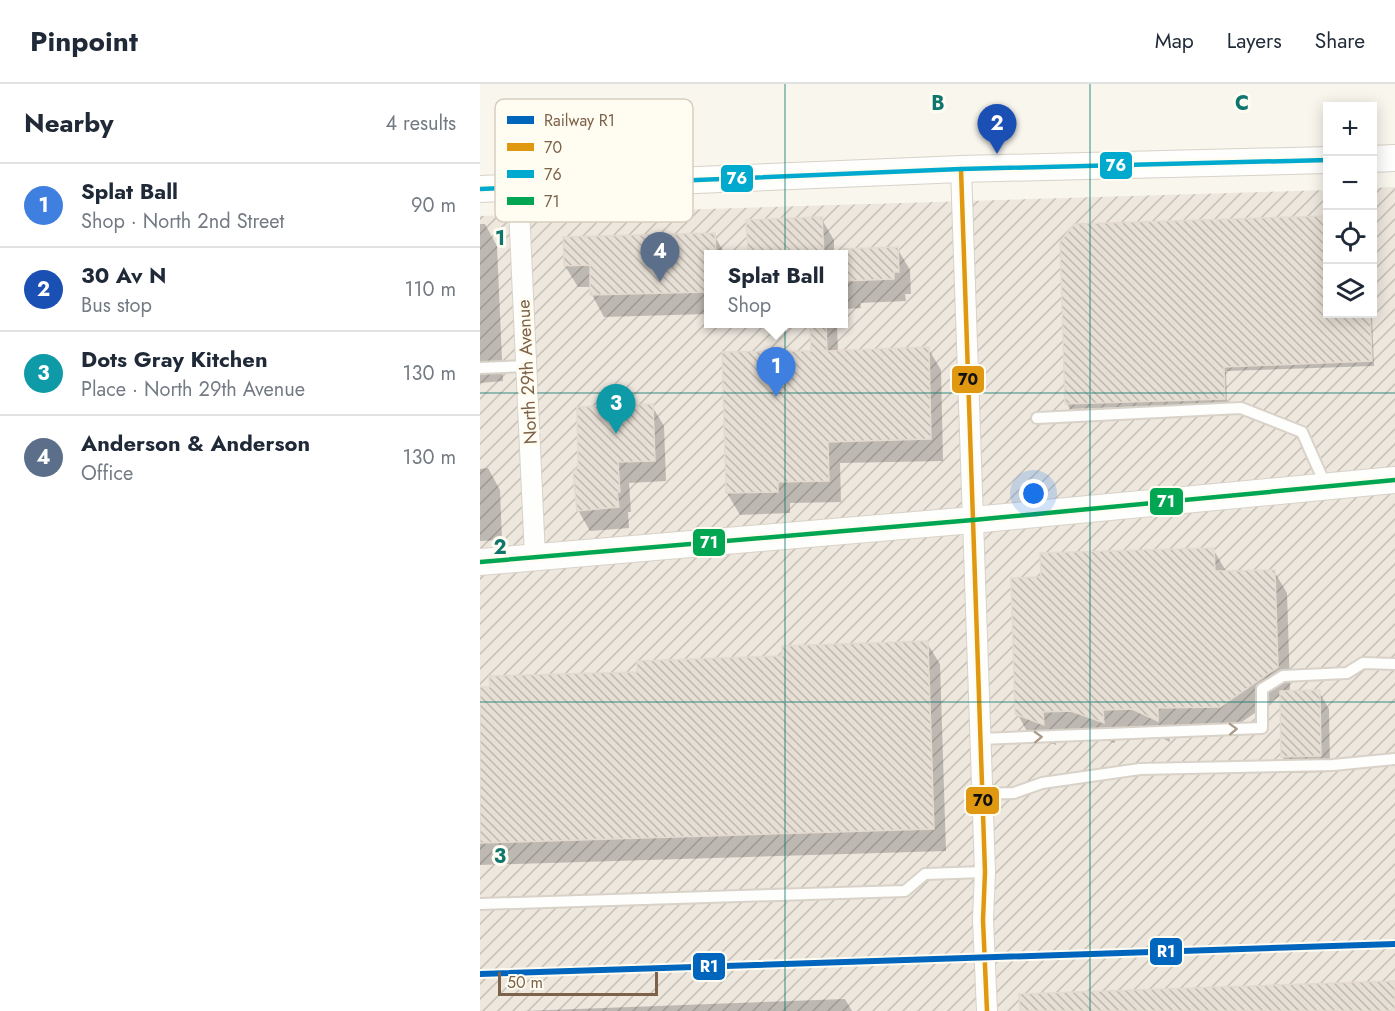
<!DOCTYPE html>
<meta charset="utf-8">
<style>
:root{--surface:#fff;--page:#f6f6f7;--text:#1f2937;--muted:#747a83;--line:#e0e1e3;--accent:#5d5a59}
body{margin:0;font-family:Jost,sans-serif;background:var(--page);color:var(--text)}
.controls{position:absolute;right:18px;top:18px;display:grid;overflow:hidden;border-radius:0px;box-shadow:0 3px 15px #0003}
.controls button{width:54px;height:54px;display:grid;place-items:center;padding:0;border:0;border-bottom:2px solid var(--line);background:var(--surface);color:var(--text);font:30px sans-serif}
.scale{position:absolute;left:18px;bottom:15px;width:160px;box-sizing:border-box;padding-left:6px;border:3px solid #7d6249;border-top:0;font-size:16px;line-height:21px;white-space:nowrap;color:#7d6249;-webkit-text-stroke:4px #fffcf2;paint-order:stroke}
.you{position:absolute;left:554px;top:410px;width:21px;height:21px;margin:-15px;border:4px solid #fff;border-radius:50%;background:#1a73e8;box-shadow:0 0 0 9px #1a73e833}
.badge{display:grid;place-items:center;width:39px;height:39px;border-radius:50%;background:var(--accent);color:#fff;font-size:20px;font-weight:700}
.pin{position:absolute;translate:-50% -50px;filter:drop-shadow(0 2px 3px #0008)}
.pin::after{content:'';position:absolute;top:32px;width:21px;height:18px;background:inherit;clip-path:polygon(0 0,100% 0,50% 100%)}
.popup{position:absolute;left:224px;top:166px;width:144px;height:78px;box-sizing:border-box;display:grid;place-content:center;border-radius:0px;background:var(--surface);filter:drop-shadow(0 2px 4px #0005);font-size:20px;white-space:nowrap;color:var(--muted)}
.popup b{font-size:22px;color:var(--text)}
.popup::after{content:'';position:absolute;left:50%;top:100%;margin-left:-12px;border:12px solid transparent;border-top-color:var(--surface)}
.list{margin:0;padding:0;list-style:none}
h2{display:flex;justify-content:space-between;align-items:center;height:78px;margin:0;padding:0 24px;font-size:26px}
h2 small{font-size:20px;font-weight:400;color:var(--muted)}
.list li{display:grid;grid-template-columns:39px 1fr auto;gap:18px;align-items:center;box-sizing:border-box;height:84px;padding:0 24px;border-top:2px solid var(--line)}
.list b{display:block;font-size:22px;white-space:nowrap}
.list p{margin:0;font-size:20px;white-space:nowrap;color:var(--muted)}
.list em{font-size:20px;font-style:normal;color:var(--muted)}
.icon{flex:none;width:33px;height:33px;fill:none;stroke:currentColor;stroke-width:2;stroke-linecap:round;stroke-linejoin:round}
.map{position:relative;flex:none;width:915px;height:927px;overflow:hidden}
header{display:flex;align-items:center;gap:36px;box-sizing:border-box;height:84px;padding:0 30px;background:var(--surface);border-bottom:2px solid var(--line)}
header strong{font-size:28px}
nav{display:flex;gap:33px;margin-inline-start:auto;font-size:21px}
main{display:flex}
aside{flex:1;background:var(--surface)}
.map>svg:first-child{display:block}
.industrial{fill:url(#industrial-furrows);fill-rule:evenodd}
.shadow{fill:#0003}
.building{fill:url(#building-back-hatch);stroke:#e4dacf;stroke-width:1.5}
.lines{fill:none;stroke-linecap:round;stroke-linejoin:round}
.service-casing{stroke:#d8d2c9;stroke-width:14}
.minor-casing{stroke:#d8d2c9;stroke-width:22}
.tertiary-casing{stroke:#d8d2c9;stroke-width:28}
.service{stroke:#fefefc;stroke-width:10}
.minor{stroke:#fefefc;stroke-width:20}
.tertiary{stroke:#fefefc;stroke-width:26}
.bus-1-casing{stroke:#fffcf2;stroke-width:9}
.bus-2-casing{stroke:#fffcf2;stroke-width:9}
.bus-3-casing{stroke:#fffcf2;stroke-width:9}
.bus-1{stroke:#df980f;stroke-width:4.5}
.bus-2{stroke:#00a9ce;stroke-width:4.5}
.bus-3{stroke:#00a651;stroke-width:4.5}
.rail-1-casing{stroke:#fffcf2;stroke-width:10}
.rail-1{stroke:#0065bd;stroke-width:6}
.oneway{stroke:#a98}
.grid{fill:none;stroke:#0f766e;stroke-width:1.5;stroke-opacity:0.55}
.labels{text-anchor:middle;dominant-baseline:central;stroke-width:6;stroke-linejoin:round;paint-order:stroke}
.street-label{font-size:18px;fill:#7d6249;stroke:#fffcf2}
.key{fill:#fffcf2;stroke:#d8cebf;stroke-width:1.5}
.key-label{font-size:16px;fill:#7d6249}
.grid-label{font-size:20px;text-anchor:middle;font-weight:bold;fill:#0f766e;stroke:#fffcf2;stroke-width:6;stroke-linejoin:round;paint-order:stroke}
.line-badge{stroke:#fffcf2;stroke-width:2}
.badge-label{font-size:16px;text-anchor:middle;font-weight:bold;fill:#fff}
.pale-badge-label{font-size:16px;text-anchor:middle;font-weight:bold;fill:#111}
</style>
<header>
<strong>Pinpoint</strong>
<nav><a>Map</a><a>Layers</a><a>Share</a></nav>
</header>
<main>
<aside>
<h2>Nearby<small>4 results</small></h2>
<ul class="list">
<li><span class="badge" style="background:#3f7fe0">1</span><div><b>Splat Ball</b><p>Shop · North 2nd Street</p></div><em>90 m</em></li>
<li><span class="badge" style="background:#1a4fb4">2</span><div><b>30 Av N</b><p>Bus stop</p></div><em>110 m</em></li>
<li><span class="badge" style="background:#0f9aa8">3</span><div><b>Dots Gray Kitchen</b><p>Place · North 29th Avenue</p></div><em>130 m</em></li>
<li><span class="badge" style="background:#5c6f8a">4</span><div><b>Anderson &amp; Anderson</b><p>Office</p></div><em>130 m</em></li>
</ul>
</aside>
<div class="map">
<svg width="915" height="927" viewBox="0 0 915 927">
<defs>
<pattern id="industrial-furrows" width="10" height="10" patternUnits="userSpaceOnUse" patternTransform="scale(1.5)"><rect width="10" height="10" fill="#ede7de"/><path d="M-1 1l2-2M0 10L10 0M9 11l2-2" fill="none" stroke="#c5bfb6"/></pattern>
<pattern id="building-back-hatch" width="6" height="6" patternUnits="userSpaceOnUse" patternTransform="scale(1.5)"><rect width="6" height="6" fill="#e6dfd5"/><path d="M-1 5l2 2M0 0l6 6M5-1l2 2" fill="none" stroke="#c0b8af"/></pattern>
</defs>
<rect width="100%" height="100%" fill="#f9f6ee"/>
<path class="industrial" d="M915,103V927H0V132L847,106L848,230H892L893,104ZM228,170H364V240H228Z"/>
<g class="shadow">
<path d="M341,134L354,156V167L417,164L430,186L431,210H425L426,217L380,219L381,224L364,225V170H269Z"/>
<path d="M0,140H5L17,162L23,297L0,299Z"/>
<path d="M234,151L245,170H228V230L124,233L112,211V203H98L85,182Z"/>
<path d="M848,230H892L894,282L746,287L747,319L590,325L587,320Z"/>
<path d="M332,240H357L358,268L448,264L461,286L463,377L360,379L361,418L310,419V429L260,431L247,409L333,269Z"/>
<path d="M172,322L184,342L186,397L149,399L151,428H148L149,444L110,447L98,426L100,383Z"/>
<path d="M8,384L20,406L22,456L0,457V385Z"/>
<path d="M733,465L746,487H794L807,509L810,605L805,609L839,608L849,625L850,688L812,689L802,672L801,611L753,644L689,646L690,658L665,646L635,647V659L605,648L575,649L576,661L549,651L537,629L562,494Z"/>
<path d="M447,559L460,580L466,767L0,781V605Z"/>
<path d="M365,915L372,927H43Z"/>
</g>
<g class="building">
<path d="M848,132V230H890L892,277L744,283L745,315L585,320L580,158L594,140Z"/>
<path d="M342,133L344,171H268L266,136Z"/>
<path d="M235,149L236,171H228V208L110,211V181L84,182L83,153Z"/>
<path d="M418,163L419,188H414V195L363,197V165Z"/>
<path d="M330,240H346L347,267L449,263L451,355L348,358L349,397L298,398V408L246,409L242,268L331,267Z"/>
<path d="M173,320L175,377L138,378L140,408H137L139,423L97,427L93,388L98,383L97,323Z"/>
<path d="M734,464L735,487L795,486L798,583L740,623L678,624V637L652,625L623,626L624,639L591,627L563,628L564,641L535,630L531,494L561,493L560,469Z"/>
<path d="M448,557L454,745L0,759V603H10L9,592L157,588V577L302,572V562Z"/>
<path d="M840,606L841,672L801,673L800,607Z"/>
<path d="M915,897V927H540L539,910Z"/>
</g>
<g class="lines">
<defs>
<g id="service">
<path d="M0,284L46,282"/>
<path d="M557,334L761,324L822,348L846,402"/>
<path d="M500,655L782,644V605L803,592L867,589L883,579L915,580"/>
<path d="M501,710L534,709L562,699L660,685L853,681L915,675"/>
<path d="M0,820L425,807L445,790L505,788"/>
</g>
<g id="minor">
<path d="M481,85L505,788L503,836L507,927"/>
<path d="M38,103L55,473"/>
</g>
<g id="tertiary">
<path d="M892,75L915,74"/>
<path d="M0,105L481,85L848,76"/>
<path d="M0,478L493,436L915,396"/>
</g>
</defs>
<use href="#service" class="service-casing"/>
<use href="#minor" class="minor-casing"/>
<use href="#tertiary" class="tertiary-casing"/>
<use href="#service" class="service"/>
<use href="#minor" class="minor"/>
<use href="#tertiary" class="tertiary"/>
<defs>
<path id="bus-1" d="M481,85L505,788L503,836L507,927"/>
<path id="bus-2" d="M0,105L481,85L848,76"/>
<path id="bus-3" d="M0,478L493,436L915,396"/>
</defs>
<use href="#bus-1" class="bus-1-casing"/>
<use href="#bus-2" class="bus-2-casing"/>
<use href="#bus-3" class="bus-3-casing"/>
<use href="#bus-1" class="bus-1"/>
<use href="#bus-2" class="bus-2"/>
<use href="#bus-3" class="bus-3"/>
<defs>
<path id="rail-1" d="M0,890L915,860"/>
</defs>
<use href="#rail-1" class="rail-1-casing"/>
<use href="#rail-1" class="rail-1"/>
</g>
<defs><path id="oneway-chevron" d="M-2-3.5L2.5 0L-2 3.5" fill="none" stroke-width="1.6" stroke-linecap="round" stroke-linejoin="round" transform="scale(1.5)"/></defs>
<g class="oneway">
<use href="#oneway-chevron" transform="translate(753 645) rotate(-2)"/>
<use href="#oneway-chevron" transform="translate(558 653) rotate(-2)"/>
</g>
<path class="grid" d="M305,0V927M610,0V927M0,309H915M0,618H915"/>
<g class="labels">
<g class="street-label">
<text transform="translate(47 288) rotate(-93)">North 29th Avenue</text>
</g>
</g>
<rect x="15" y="15" width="198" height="123" rx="9" class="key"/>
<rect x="27" y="32" width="27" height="8" fill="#0065bd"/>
<rect x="27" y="59" width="27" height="8" fill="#df980f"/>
<rect x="27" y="86" width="27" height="8" fill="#00a9ce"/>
<rect x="27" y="113" width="27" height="8" fill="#00a651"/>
<g class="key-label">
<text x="64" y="42">Railway R1</text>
<text x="64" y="69">70</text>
<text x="64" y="96">76</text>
<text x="64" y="123">71</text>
</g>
<g class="grid-label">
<text x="458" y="26">B</text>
<text x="762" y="26">C</text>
<text x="20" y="161">1</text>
<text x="20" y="470">2</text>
<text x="20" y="779">3</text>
</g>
<g class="line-badge">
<rect x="619" y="67" width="34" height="29" rx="6" fill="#00a9ce"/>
<rect x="240" y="80" width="34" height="29" rx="6" fill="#00a9ce"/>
<rect x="471" y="281" width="34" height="29" rx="6" fill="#df980f"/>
<rect x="669" y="403" width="35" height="29" rx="6" fill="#00a651"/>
<rect x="212" y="444" width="34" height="29" rx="6" fill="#00a651"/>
<rect x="485" y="702" width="35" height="29" rx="6" fill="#df980f"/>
<rect x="669" y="853" width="34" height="29" rx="6" fill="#0065bd"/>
<rect x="212" y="868" width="34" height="29" rx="6" fill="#0065bd"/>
</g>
<g class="badge-label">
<text x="636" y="87">76</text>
<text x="257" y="100">76</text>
<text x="686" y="423">71</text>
<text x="229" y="464">71</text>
<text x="686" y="873">R1</text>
<text x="229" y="888">R1</text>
</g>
<g class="pale-badge-label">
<text x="488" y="301">70</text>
<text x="503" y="722">70</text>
</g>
</svg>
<div class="controls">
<button>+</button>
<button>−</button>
<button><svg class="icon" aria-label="locate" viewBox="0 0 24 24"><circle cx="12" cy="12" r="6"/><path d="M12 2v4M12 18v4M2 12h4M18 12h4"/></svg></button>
<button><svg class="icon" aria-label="layers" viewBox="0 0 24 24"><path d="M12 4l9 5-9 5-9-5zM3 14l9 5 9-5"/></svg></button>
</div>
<div class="scale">50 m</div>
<div class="you"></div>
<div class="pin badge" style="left:296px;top:313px;background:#3f7fe0">1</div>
<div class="popup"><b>Splat Ball</b>Shop</div>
<div class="pin badge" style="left:517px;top:70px;background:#1a4fb4">2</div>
<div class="pin badge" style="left:136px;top:350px;background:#0f9aa8">3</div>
<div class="pin badge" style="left:180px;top:198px;background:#5c6f8a">4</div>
</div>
</main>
